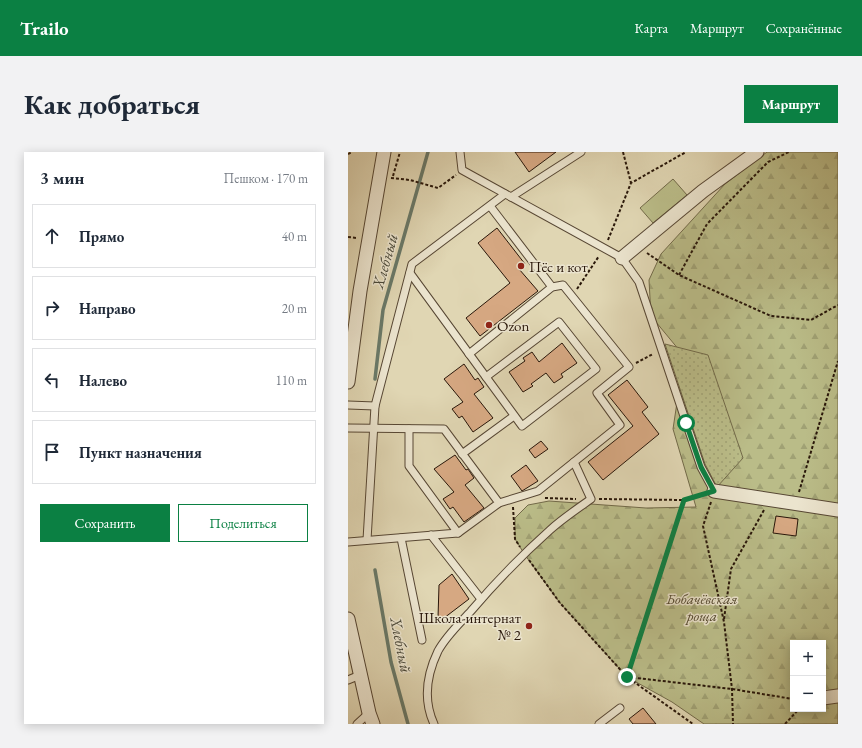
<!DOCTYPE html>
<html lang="ru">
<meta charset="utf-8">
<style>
:root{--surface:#fff;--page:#f2f2f3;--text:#1f2937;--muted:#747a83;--line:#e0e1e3;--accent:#0b8043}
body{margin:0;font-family:"EB Garamond",serif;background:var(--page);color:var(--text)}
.controls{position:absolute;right:12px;bottom:12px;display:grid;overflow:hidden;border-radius:0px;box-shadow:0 2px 10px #0003}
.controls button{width:36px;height:36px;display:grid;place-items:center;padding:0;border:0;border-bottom:1px solid var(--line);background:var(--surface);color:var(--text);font:20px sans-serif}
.stop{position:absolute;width:12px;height:12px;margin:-9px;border:3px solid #0b8043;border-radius:50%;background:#fff}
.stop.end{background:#0b8043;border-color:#fff;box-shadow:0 1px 4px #0008}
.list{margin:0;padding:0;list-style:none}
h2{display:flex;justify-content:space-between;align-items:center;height:52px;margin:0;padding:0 16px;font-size:17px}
h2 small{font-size:13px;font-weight:400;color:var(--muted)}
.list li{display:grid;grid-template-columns:26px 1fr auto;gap:12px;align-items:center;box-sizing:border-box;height:64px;margin:0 8px 8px;padding:0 8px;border:1px solid var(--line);border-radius:0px}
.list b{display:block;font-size:15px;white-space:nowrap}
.list em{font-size:13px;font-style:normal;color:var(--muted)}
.actions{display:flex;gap:8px;padding:12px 16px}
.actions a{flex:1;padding:9px 0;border:1px solid var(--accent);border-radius:0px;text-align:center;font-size:14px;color:var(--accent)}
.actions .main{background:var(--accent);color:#fff}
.icon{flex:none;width:22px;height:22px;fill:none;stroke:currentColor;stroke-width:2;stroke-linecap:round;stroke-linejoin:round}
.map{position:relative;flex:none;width:490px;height:572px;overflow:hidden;border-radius:0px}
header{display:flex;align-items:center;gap:24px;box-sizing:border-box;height:56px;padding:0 20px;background:var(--accent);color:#fff}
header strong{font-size:19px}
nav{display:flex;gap:22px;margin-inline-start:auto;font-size:14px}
.intro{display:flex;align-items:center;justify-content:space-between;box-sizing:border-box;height:96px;padding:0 24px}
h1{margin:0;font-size:28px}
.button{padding:10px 18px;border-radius:0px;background:var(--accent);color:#fff;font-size:14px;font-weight:700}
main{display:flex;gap:24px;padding:0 24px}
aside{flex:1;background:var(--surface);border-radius:0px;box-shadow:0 2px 10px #0003}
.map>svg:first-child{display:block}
.forest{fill:url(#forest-firs);stroke:#726a49;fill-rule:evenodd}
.park{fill:url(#park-dots);stroke:#726a49}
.pitch{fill:#babc88;stroke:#726a49}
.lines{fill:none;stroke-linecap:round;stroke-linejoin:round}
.stream{stroke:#6a7968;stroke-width:3.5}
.building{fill:#d6a882;stroke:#29170a}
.lane-casing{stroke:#574734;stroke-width:9}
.street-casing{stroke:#574734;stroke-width:15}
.path{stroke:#29170a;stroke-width:2;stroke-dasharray:3 2;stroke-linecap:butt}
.lane{stroke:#ebe4ce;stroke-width:7}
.street{stroke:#ebe4ce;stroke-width:13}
.route{stroke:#0b8043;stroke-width:5}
.poi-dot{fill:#8f2418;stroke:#ebe4ce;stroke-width:1.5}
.labels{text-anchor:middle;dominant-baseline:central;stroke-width:3;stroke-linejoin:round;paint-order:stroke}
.poi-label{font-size:15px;fill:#29170a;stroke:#ebe4ce;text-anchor:start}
.park-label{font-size:15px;font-style:italic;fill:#544930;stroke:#ebe4ce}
.water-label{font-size:16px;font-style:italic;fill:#494839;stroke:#ebe4ce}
</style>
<header>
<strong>Trailo</strong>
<nav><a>Карта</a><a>Маршрут</a><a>Сохранённые</a></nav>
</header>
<div class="intro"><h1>Как добраться</h1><a class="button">Маршрут</a></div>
<main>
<aside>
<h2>3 мин<small>Пешком · 170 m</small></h2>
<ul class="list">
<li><svg class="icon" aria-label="ahead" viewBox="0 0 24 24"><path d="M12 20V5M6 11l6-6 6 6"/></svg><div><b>Прямо</b></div><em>40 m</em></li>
<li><svg class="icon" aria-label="right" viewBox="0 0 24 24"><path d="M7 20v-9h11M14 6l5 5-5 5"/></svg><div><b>Направо</b></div><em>20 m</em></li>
<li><svg class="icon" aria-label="left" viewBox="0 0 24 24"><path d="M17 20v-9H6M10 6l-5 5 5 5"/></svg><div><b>Налево</b></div><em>110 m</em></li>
<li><svg class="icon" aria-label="arrive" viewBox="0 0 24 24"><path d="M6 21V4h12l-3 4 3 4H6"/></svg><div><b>Пункт назначения</b></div></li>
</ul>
<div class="actions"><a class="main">Сохранить</a><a>Поделиться</a></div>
</aside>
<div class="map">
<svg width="490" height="572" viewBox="0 0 490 572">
<defs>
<pattern id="forest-firs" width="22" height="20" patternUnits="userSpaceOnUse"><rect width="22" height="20" fill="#babc88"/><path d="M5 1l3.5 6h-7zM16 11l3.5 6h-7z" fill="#a0a174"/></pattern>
<pattern id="park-dots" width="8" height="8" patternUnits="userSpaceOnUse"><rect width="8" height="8" fill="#babc88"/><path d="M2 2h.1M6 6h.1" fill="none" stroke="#a0a174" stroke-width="1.8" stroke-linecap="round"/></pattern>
</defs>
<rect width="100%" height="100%" fill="#e0d6b3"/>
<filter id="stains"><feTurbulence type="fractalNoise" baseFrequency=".005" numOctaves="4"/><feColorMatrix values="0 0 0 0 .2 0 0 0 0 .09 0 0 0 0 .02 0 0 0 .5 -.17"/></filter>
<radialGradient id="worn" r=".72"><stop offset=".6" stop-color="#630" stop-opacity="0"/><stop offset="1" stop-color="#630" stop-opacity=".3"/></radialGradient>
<path class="forest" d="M419,0H490V572H356L324,550L279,525L212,451L177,403L167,387V366L180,353L201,349L298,356L348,355L325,277L336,204L303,164L301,128L313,102L377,32ZM445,491H475V557H445Z"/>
<path class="park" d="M317,192L360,203L395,306L369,335L357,312Z"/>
<path class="pitch" d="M325,27L339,43L305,71L292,56Z"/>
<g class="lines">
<g class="stream">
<path d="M27,227L35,158L80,0"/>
<path d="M27,418L43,510L60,572"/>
</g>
</g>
<g class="building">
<path d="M167,0H208L181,20Z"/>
<path d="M149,76L177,112L171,117L190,139L132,184L118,166L162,131L130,91Z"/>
<path d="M214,191L229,211L213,222L215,225L206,231L198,221L183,232L185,234L175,240L161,220L177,209L175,206L184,200L191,210Z"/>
<path d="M116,212L127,228L130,226L136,235L126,242L145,266L125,280L114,264L111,266L104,257L115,250L96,227Z"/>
<path d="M279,228L300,255L294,260L311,282L255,328L240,310L285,274L260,243Z"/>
<path d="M193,289L200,297L187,306L181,298Z"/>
<path d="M107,303L118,318L120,317L126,326L117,333L136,356L116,370L105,355L102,357L95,347L106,340L86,317Z"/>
<path d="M178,313L190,329L174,339L163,324Z"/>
<path d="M428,364L450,367L448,384L425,381Z"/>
<path d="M104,422L121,447L96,466H90L91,433Z"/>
<path d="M295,556L308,572H285L281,567Z"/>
</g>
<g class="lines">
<defs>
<g id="lane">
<path d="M112,0L114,18L274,106L291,130L353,315L366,339"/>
<path d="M163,45L233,0"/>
<path d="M142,54L204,135"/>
<path d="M62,121L138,225"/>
<path d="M211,170L248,217L174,274L138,225Z"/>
<path d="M121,202L204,135L215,133L281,215L249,241L272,273L190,339L151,351"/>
<path d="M0,253L27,254"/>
<path d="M0,276L96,277L151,351L110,381L0,390"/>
<path d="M61,277V314L110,381"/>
<path d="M114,302L166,264"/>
<path d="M83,383L133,447"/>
<path d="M53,386L74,488"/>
<path d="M19,388L27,254L64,112L157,42"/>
<path d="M0,528L12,523"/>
<path d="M9,572L21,561"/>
<path d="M86,572C75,548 79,522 90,499C98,484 112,471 123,459C147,431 174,403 202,378C214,367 229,357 243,347L226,310"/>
<path d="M251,572L272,556"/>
</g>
<g id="street">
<path d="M274,106L355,39L409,0"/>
<path d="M0,230L12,139L36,0"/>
<path d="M366,339L490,358"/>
<path d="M0,467L21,561L25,572"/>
<path d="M475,546L490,544"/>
</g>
</defs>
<use href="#lane" class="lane-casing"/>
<use href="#street" class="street-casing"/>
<g class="path">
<path d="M275,0L283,31"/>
<path d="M0,2L4,0"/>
<path d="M45,24L52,0"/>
<path d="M43,26L62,28L90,36L108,23"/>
<path d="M0,85L9,86"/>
<path d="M260,88L283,31L338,0"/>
<path d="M299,101L331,123L423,164L463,168L490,153"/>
<path d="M331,123L359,72L420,10L441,0"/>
<path d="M229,137L251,104"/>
<path d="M288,211L305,202"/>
<path d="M451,340L490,209"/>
<path d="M197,346L228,347"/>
<path d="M251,347L336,348L355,343"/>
<path d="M363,350L355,374L376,470L384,537L385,572"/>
<path d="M165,355L167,387L172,395"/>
<path d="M181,408L212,451L279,525L345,572"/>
<path d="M376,467L383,417L416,358"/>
<path d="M279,525L336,349"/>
<path d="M280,525L384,537L445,547"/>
<path d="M437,572L451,557"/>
</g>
<use href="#lane" class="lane"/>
<use href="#street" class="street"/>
</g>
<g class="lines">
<path class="route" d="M279,525L336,348L366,339L353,315L338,271"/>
</g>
<g class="poi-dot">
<circle cx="173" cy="114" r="4"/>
<circle cx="141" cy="173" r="4"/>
<circle cx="181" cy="474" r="4"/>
</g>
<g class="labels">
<g class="poi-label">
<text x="181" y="114">Пёс и кот</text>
<text x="149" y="173">Ozon</text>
<text x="173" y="465" text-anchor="end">Школа-интернат<tspan x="173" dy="17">№ 2</tspan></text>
</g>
<g class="park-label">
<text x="354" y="446">Бобачёвская<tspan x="354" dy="17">роща</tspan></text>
</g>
<g class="water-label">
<text transform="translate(37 109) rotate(-74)">Хлебный</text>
<text transform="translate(53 493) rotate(79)">Хлебный</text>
</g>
</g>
<rect width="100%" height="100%" filter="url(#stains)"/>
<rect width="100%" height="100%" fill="url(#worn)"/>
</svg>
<div class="controls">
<button>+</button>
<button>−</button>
</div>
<div class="stop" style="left:338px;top:271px"></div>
<div class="stop end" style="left:279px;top:525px"></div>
</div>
</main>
